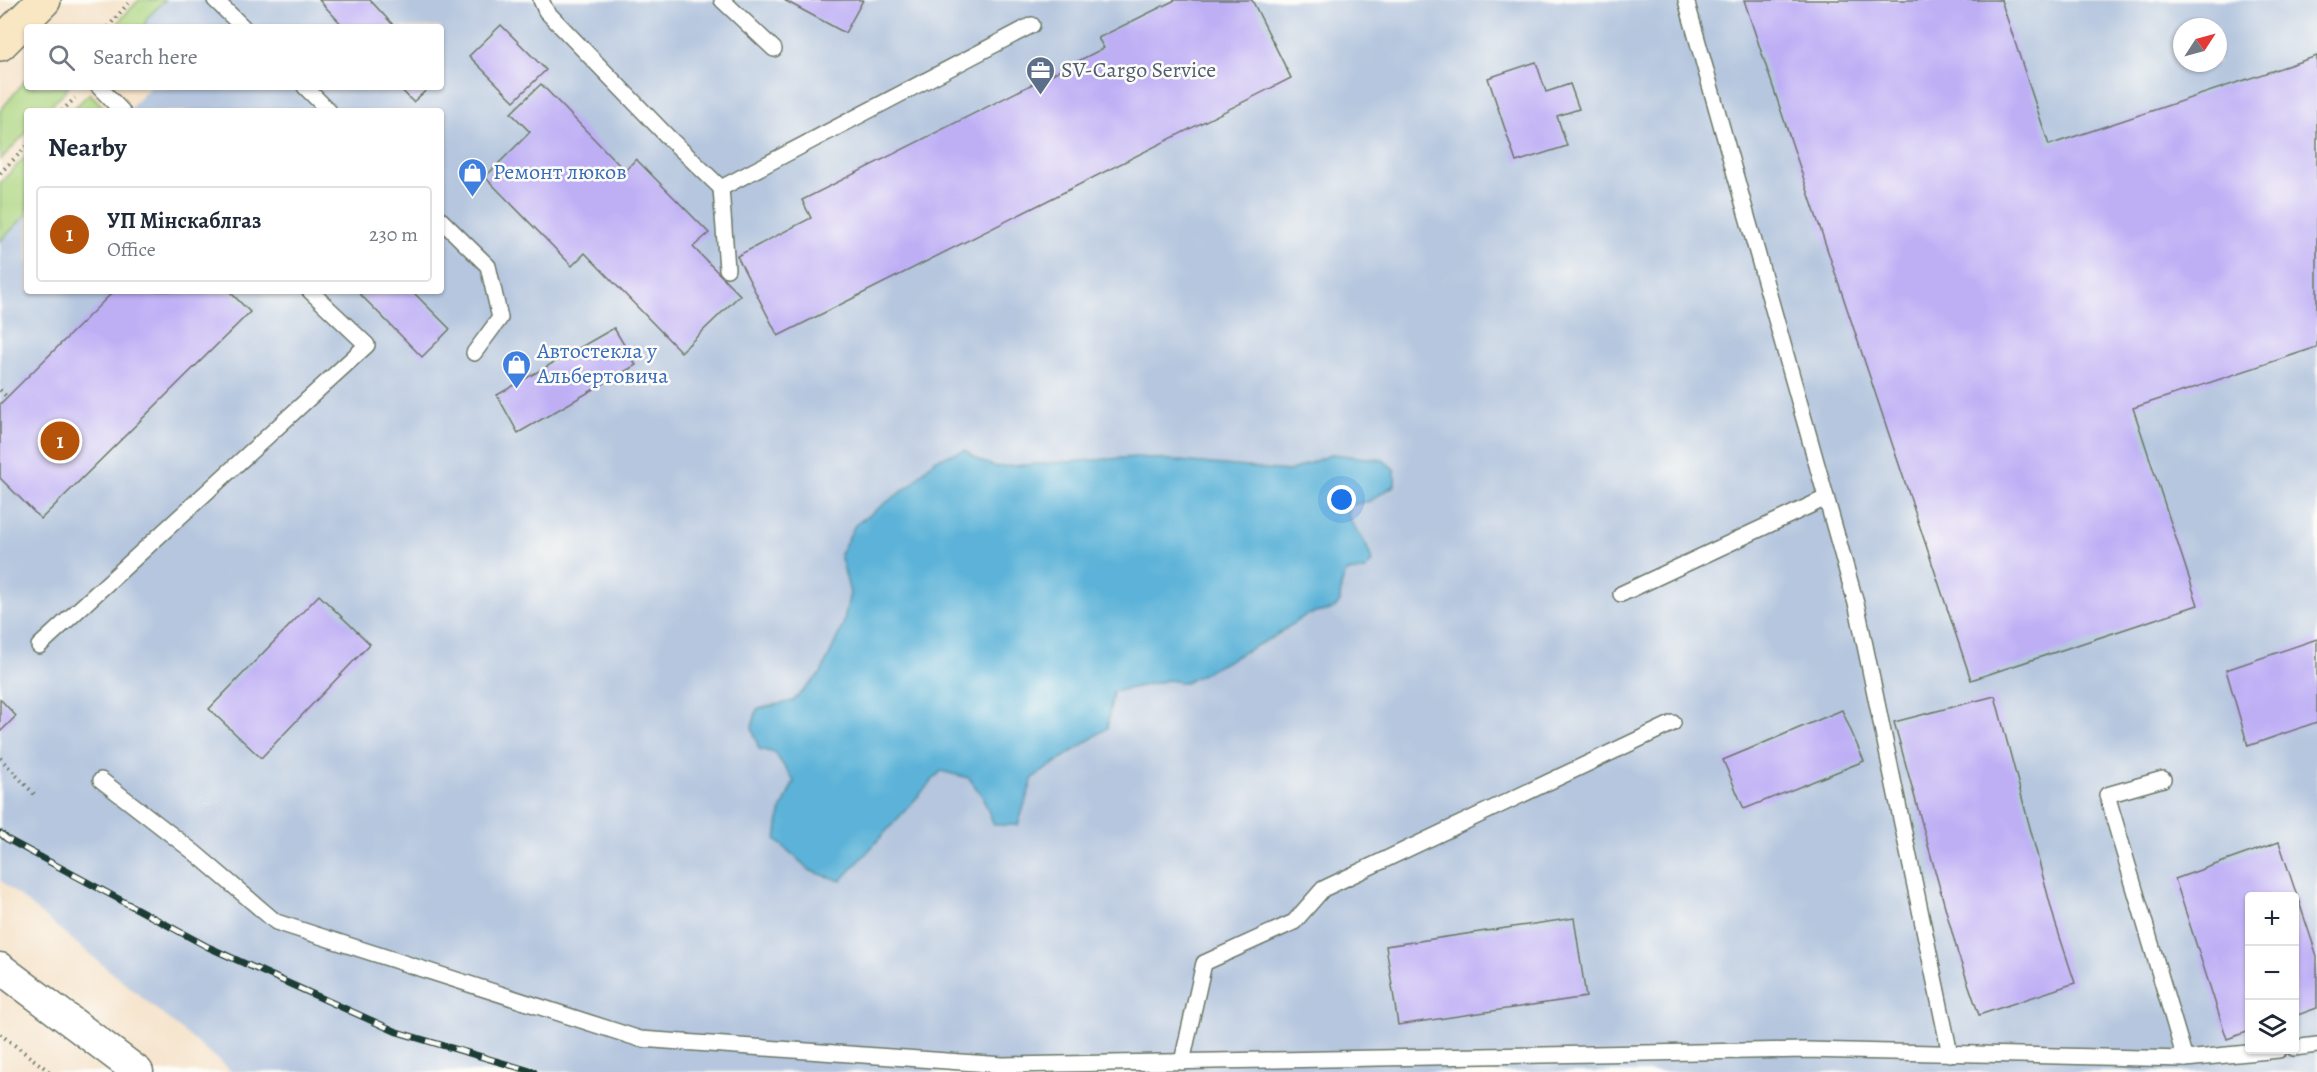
<!DOCTYPE html>
<meta charset="utf-8">
<style>
:root{--surface:#fff;--page:#f2f2f3;--text:#1f2937;--muted:#747a83;--line:#e0e1e3;--accent:#b45309}
body{margin:0;font-family:Alegreya,serif;background:var(--page);color:var(--text)}
.controls{position:absolute;right:18px;bottom:18px;display:grid;overflow:hidden;border-radius:6px;box-shadow:0 2px 4px #0004}
.controls button{width:54px;height:54px;display:grid;place-items:center;padding:0;border:0;border-bottom:2px solid var(--line);background:var(--surface);color:var(--text);font:30px sans-serif}
.compass{position:absolute;left:2173px;top:18px;width:54px;height:54px;border-radius:50%;background:var(--surface);box-shadow:0 2px 4px #0004;rotate:54deg}
.you{position:absolute;left:1342px;top:500px;width:21px;height:21px;margin:-15px;border:4px solid #fff;border-radius:50%;background:#1a73e8;box-shadow:0 0 0 9px #1a73e833}
.badge{display:grid;place-items:center;width:39px;height:39px;border-radius:50%;background:var(--accent);color:#fff;font-size:20px;font-weight:700}
.pin{position:absolute;translate:-50% -50%;border:3px solid #fff;box-shadow:0 2px 6px #0006}
.list{margin:0;padding:0;list-style:none}
h2{display:flex;justify-content:space-between;align-items:center;height:78px;margin:0;padding:0 24px;font-size:26px}
h2 small{font-size:20px;font-weight:400;color:var(--muted)}
.list li{display:grid;grid-template-columns:39px 1fr auto;gap:18px;align-items:center;box-sizing:border-box;height:96px;margin:0 12px 12px;padding:0 12px;border:2px solid var(--line);border-radius:6px}
.list b{display:block;font-size:22px;white-space:nowrap}
.list p{margin:0;font-size:20px;white-space:nowrap;color:var(--muted)}
.list em{font-size:20px;font-style:normal;color:var(--muted)}
.icon{flex:none;width:33px;height:33px;fill:none;stroke:currentColor;stroke-width:2;stroke-linecap:round;stroke-linejoin:round}
.map{position:relative;flex:none;width:2317px;height:1072px;overflow:hidden}
.search{position:absolute;background:var(--surface);box-shadow:0 2px 4px #0004;left:24px;top:24px;width:420px;height:66px;display:flex;align-items:center;gap:15px;box-sizing:border-box;padding:0 21px;border-radius:6px;color:var(--muted);font-size:22px}
.panel{position:absolute;background:var(--surface);box-shadow:0 2px 4px #0004;left:24px;top:108px;width:420px;height:186px;border-radius:6px}
.map>svg:first-child{display:block}
.industrial{fill:#b5c6de;fill-rule:evenodd}
.green{fill:#acd580;stroke:#66895a;stroke-width:1.5}
.water{fill:#5bb2d8;stroke:#3d7886;stroke-width:1.5}
.building{fill:#beaff5}
.lines{fill:none;stroke-linecap:round;stroke-linejoin:round}
.service-casing{stroke:#6a7768;stroke-width:18}
.minor-casing{stroke:#6a7768;stroke-width:33}
.secondary-casing{stroke:#6a7768;stroke-width:36}
.path{stroke:#6a7768;stroke-width:4;stroke-dasharray:1.5 4.5;stroke-linecap:butt}
.service{stroke:#fff;stroke-width:15}
.minor{stroke:#fff;stroke-width:30}
.secondary{stroke:#f9e7c3;stroke-width:33}
.rail-casing{stroke:#1f3d34;stroke-width:7}
.rail{stroke:#fdfcf7;stroke-width:4.5;stroke-dasharray:14;stroke-linecap:butt}
.labels{text-anchor:middle;dominant-baseline:central;stroke-width:5;stroke-linejoin:round;paint-order:stroke}
.service-label{font-size:22px;fill:#4e5e75;stroke:#fdfcf7;text-anchor:start}
.shop-label{font-size:22px;fill:#366cbe;stroke:#fdfcf7;text-anchor:start}
</style>
<div class="map">
<svg width="2317" height="1072" viewBox="0 0 2317 1072">
<rect width="100%" height="100%" fill="#fdfcf7"/>
<filter id="ink" filterUnits="userSpaceOnUse"><feTurbulence type="fractalNoise" baseFrequency=".0167" numOctaves="2"/><feDisplacementMap in="SourceGraphic" scale="12" xChannelSelector="R" yChannelSelector="G"/><feConvolveMatrix kernelMatrix="1 2 1 2 8 2 1 2 1" color-interpolation-filters="sRGB"/></filter>
<filter id="wash" filterUnits="userSpaceOnUse"><feTurbulence type="fractalNoise" baseFrequency=".008" numOctaves="4" result="noise"/><feDisplacementMap in="SourceGraphic" scale="24" xChannelSelector="R" yChannelSelector="G"/><feGaussianBlur stdDeviation="1.35" result="paint"/><feColorMatrix in="noise" values="0 0 0 0 0 0 0 0 0 0 0 0 0 0 0 0 0 1.4 0 .05"/><feComposite in="paint" operator="in"/></filter>
<g filter="url(#wash)">
<rect width="100%" height="100%" fill="#f5e2c9"/>
<path class="industrial" d="M165,0H2317V1072H232L0,880V732L16,716L0,699V241L27,214V291H441V111H128L150,87H441V27H144L147,18ZM2182,27H2218V63H2182ZM2250,896H2294V1050H2250Z"/>
<g class="green">
<path d="M139,0H165L147,18L144,27H117L120,20Z"/>
<path d="M27,78V87H69L46,111H27V132L0,160V111Z"/>
<path d="M90,93L107,111H71Z"/>
<path d="M27,155V214L0,241V183Z"/>
</g>
<path class="water" d="M965,450L982,462L997,467L1137,457L1289,471L1333,454L1383,460L1395,470V485L1370,501L1351,505L1348,516C1356,532 1369,544 1372,562L1365,570L1346,572L1341,586L1340,602L1334,609L1306,615L1275,636L1185,683L1169,680L1113,692L1107,728L1033,778L1018,825H994L982,796L969,778L941,771L841,881L811,871L776,840L780,813L794,781L775,753L759,749L752,728L757,709L793,701L821,673L843,625L850,593L840,554L855,525L912,484L934,460Z"/>
<g id="blocks">
<g class="building">
<path d="M319,0H370L395,27H344Z"/>
<path d="M784,0H863L845,33Z"/>
<path d="M1175,0H1252L1291,78L778,336L737,256L811,218L802,200L1104,48L1098,38Z"/>
<path d="M1744,0H2001L2049,145L2317,56V347L2133,408L2198,605L1971,680Z"/>
<path d="M501,25L546,70L514,101L469,56Z"/>
<path d="M1536,62L1546,92L1570,84L1579,109L1557,116L1567,146L1516,162L1488,78Z"/>
<path d="M541,84L625,171L636,159L709,233L693,247L740,295L681,352L585,253L572,266L485,177L530,132L511,113Z"/>
<path d="M399,87H430L413,102Z"/>
<path d="M114,291H229L250,312L41,519L0,478V404Z"/>
<path d="M357,291H412L450,329L422,357Z"/>
<path d="M614,328L636,365L518,433L497,395Z"/>
<path d="M319,595L370,644L261,758L209,709Z"/>
<path d="M2317,639V722L2248,746L2226,670Z"/>
<path d="M1995,696L2055,922L2075,983L1979,1015L1958,954L1894,722Z"/>
<path d="M0,699L16,716L0,732Z"/>
<path d="M1842,710L1864,761L1744,809L1723,760Z"/>
<path d="M2279,842L2317,956V1008L2295,1016V897L2250,896V1031L2227,1039L2175,879Z"/>
<path d="M1574,918L1586,997L1398,1025L1386,946Z"/>
</g>
</g>
</g>
<g filter="url(#ink)">
<use href="#blocks" fill-opacity="0" stroke="#6a7768" stroke-width="1.5"/>
<g class="lines">
<defs>
<g id="service">
<path d="M215,0L243,27"/>
<path d="M541,0L546,11L669,138L721,188L1032,25"/>
<path d="M722,0L774,49"/>
<path d="M1686,0L1857,607L1950,1054"/>
<path d="M99,87L122,111"/>
<path d="M305,87L329,111"/>
<path d="M721,188L727,269"/>
<path d="M441,220L488,266L500,318L474,353"/>
<path d="M1621,594L1826,498"/>
<path d="M39,646L367,345L310,291"/>
<path d="M2163,779L2107,795L2185,1059"/>
<path d="M101,780L195,853L276,922L640,1039L1003,1065L1806,1050L2185,1059L2279,1050"/>
<path d="M2294,1048L2317,1045"/>
<path d="M1182,1062L1204,963L1294,922L1323,889L1673,723"/>
</g>
<path id="minor" d="M0,968L138,1072"/>
<path id="secondary" d="M0,44L44,0"/>
</defs>
<use href="#service" class="service-casing"/>
<use href="#minor" class="minor-casing"/>
<use href="#secondary" class="secondary-casing"/>
<g class="path">
<path d="M108,27L131,0"/>
<path d="M62,111L75,98"/>
<path d="M0,173L27,146"/>
<path d="M0,390L7,397"/>
<path d="M0,758L37,797"/>
<path d="M0,1034L50,1072"/>
</g>
<use href="#service" class="service"/>
<use href="#minor" class="minor"/>
<use href="#secondary" class="secondary"/>
<defs>
<path id="rail" d="M0,833L7,839L208,947L397,1032L534,1072"/>
</defs>
<use href="#rail" class="rail-casing"/>
<use href="#rail" class="rail"/>
</g>
</g>
<defs>
<symbol id="office-pin" viewBox="-11 -11 22 30"><path d="M0 17L-7.5 6A9.5 9.5 0 1 1 7.5 6Z" fill="#5c6f8a" stroke="#fdfcf7"/><path d="M-6-3h4V-5.5h4V-3h4V5H-6ZM-1-4.5V-3h2v-1.5ZM-6 0V1H6V0Z" fill="#fff"/></symbol>
<symbol id="shop-pin" viewBox="-11 -11 22 30"><path d="M0 17L-7.5 6A9.5 9.5 0 1 1 7.5 6Z" fill="#3f7fe0" stroke="#fdfcf7"/><path d="M-5-2.5h2.3a2.7 3.5 0 0 1 5.4 0H5L5.5 6h-11ZM-1.5-2.5h3a1.5 2.3 0 0 0-3 0Z" fill="#fff"/></symbol>
</defs>
<g fill-rule="evenodd">
<use href="#office-pin" x="1024" y="54" width="33" height="45"/>
<use href="#shop-pin" x="456" y="156" width="33" height="45"/>
<use href="#shop-pin" x="500" y="348" width="33" height="45"/>
</g>
<g class="labels">
<g class="service-label">
<text x="1061" y="70">SV-Cargo Service</text>
</g>
<g class="shop-label">
<text x="493" y="172">Ремонт люков</text>
<text x="537" y="351">Автостекла у<tspan x="537" dy="25">Альбертовича</tspan></text>
</g>
</g>
</svg>
<div class="controls">
<button>+</button>
<button>−</button>
<button><svg class="icon" aria-label="layers" viewBox="0 0 24 24"><path d="M12 4l9 5-9 5-9-5zM3 14l9 5 9-5"/></svg></button>
</div>
<svg class="compass" viewBox="-18 -18 36 36"><path d="M0-13l5 13h-10z" fill="#e53935"/><path d="M0 13l5-13h-10z" fill="#747a83"/></svg>
<div class="you"></div>
<div class="pin badge" style="left:60px;top:441px">1</div>
<div class="search"><svg class="icon" aria-label="search" viewBox="0 0 24 24"><circle cx="10" cy="10" r="6"/><path d="M15 15l6 6"/></svg>Search here</div>
<section class="panel">
<h2>Nearby<small></small></h2>
<ul class="list">
<li><span class="badge">1</span><div><b>УП Мінскаблгаз</b><p>Office</p></div><em>230 m</em></li>
</ul>
</section>
</div>
